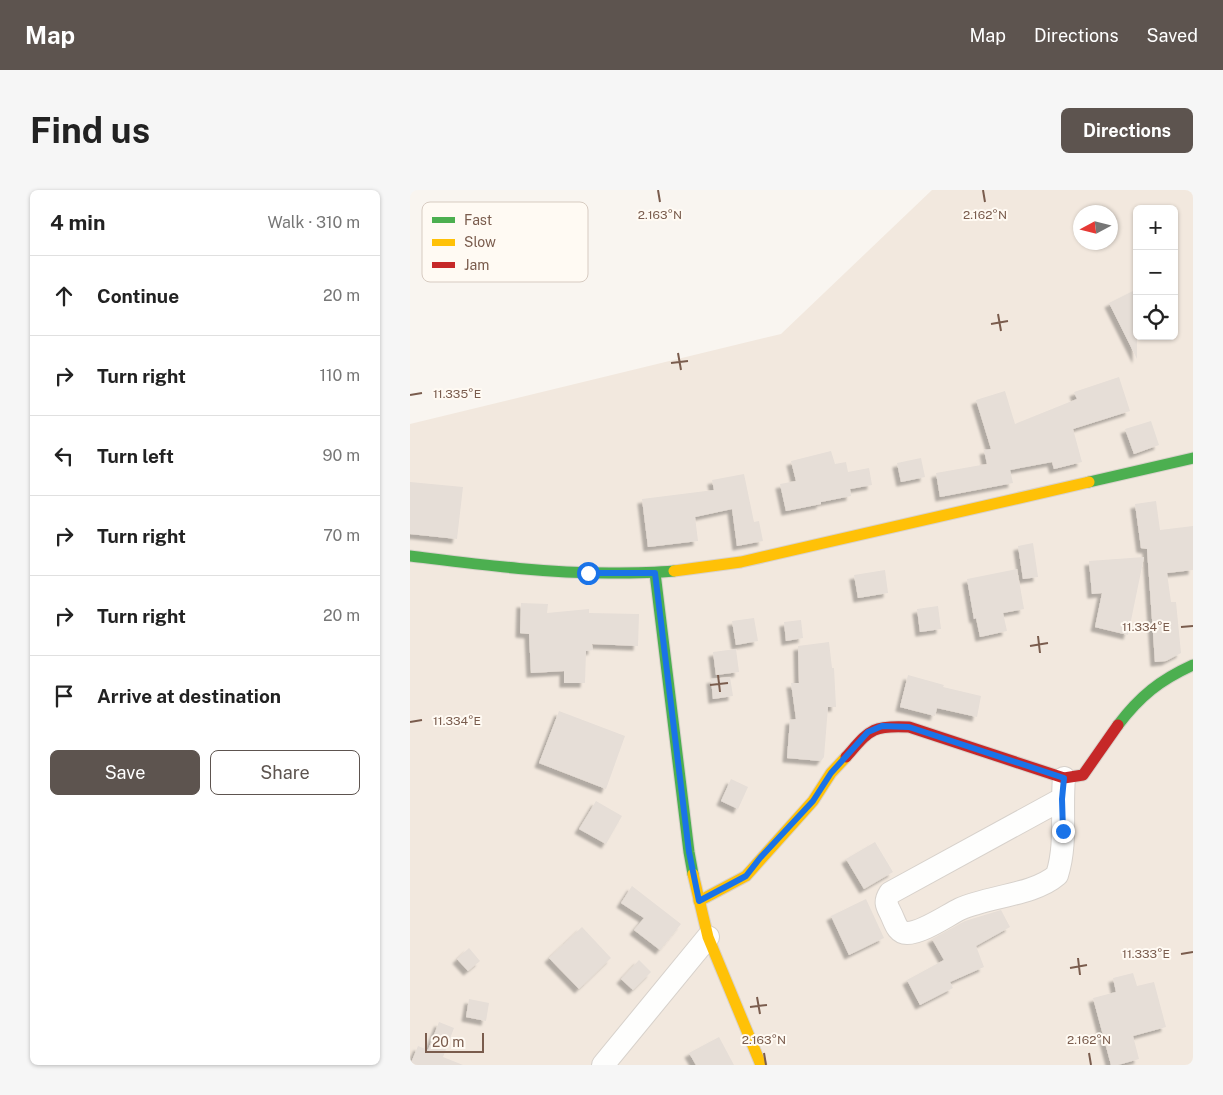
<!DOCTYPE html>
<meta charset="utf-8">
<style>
:root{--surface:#fff;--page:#f6f6f6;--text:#222;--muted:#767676;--line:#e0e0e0;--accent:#5d544f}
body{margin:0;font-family:"Public Sans",sans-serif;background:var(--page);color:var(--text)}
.controls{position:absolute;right:15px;top:15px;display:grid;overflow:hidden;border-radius:8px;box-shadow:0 1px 4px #0004}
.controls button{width:45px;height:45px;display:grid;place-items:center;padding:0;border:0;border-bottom:1px solid var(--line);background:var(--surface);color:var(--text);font:25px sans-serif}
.compass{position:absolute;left:663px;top:15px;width:45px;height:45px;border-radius:50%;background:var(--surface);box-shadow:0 1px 4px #0004;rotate:263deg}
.scale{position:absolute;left:15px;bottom:12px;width:59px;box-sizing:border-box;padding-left:5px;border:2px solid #7a5c4d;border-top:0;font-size:14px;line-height:18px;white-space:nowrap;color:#7a5c4d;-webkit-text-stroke:4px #fffaf3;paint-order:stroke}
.stop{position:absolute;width:15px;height:15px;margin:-11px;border:4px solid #1a73e8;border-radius:50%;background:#fff}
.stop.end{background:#1a73e8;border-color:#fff;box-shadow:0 1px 5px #0008}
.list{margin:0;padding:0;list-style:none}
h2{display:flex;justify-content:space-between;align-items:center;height:65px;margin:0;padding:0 20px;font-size:21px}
h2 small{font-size:16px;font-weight:400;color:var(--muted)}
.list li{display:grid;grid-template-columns:32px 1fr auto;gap:15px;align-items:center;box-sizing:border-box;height:80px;padding:0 20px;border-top:1px solid var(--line)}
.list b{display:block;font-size:19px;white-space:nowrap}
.list em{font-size:16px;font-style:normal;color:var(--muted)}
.actions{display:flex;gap:10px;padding:15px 20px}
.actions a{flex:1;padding:11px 0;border:1px solid var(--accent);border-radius:8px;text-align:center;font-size:18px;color:var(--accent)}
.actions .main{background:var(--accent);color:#fff}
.icon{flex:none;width:28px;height:28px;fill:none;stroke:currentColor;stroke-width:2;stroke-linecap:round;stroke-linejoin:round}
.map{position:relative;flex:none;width:783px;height:875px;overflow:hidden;border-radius:8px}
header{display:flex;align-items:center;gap:30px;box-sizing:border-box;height:70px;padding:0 25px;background:var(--accent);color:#fff}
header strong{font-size:24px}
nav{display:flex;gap:28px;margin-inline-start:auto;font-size:18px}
.intro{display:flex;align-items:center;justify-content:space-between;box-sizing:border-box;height:120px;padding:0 30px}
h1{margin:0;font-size:35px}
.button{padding:12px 22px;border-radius:8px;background:var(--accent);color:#fff;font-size:18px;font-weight:700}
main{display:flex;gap:30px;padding:0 30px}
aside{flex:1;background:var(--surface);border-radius:8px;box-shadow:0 1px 4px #0004}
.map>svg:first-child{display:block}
.residential{fill:#f2e8de;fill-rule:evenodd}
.building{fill:#e6ded7;filter:url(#shadow)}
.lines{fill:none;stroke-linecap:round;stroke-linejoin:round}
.street-casing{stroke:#d7d1cb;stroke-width:24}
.fast-casing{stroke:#d9d2cb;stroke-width:13}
.slow-casing{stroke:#d9d2cb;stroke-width:13}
.jam-casing{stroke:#d9d2cb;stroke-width:13}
.street{stroke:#fefefd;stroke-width:22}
.fast{stroke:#4caf50;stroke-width:11}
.slow{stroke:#ffc107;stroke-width:11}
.jam{stroke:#c62828;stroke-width:11}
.route{stroke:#1a73e8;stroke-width:6}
.ticks{fill:none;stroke:#7a5c4d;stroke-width:2}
.key{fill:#fffaf3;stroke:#d7cbc1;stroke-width:1}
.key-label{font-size:14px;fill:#7a5c4d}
.ticks-label{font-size:12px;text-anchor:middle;fill:#7a5c4d;stroke:#fffaf3;stroke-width:4;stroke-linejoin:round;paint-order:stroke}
</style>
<header>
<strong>Map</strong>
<nav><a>Map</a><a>Directions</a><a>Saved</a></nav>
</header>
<div class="intro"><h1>Find us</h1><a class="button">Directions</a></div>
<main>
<aside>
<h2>4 min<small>Walk · 310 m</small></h2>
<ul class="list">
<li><svg class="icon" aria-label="ahead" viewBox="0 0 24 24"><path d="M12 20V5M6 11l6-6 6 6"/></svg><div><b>Continue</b></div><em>20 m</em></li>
<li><svg class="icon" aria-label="right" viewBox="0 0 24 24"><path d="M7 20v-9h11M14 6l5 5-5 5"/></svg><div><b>Turn right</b></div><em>110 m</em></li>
<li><svg class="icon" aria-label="left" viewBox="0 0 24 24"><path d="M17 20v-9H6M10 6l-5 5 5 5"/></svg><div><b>Turn left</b></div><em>90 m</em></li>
<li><svg class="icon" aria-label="right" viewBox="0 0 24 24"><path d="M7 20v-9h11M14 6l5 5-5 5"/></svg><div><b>Turn right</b></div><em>70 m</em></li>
<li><svg class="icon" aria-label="right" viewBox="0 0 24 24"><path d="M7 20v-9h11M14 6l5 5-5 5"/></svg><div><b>Turn right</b></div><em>20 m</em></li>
<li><svg class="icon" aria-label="arrive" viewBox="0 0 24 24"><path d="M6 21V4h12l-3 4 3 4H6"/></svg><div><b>Arrive at destination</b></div></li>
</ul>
<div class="actions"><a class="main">Save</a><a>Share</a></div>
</aside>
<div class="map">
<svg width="783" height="875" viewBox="0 0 783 875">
<defs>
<filter id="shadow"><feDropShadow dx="-4.5" dy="4.5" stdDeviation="1" flood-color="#0004"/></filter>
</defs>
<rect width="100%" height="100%" fill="#f9f5f0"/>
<path class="residential" d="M522,0H783V875H0V234L371,144ZM727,19H764V146H727ZM670,22H700V52H670Z"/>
<g class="building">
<path d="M727,99V169L699,113Z"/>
<path d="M709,187L720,221L663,239L672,272L644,279L642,272L600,280L603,293L530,307L526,283L577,274L574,260L581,259L566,210L595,201L605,234L667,209L664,202Z"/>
<path d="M741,231L749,255L724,264L715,239Z"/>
<path d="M421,261L425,274L436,272L438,282L459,278L462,295L440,299L441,306L411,312V314L376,321L370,294L386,291L381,271Z"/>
<path d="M511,268L515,287L491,292L487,273Z"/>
<path d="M334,284L344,332L349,331L353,351L327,356L322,319L285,327L288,351L238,357L232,309L304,300L302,290Z"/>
<path d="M0,292L53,297L47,349L0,344Z"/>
<path d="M746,311L750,340L783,336V380L757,383L761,412H766L771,463L756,471L745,472L737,359L731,358L725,314Z"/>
<path d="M623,353L628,387L613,389L608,356Z"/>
<path d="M734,367L718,445L685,437L692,403L682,404L679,371Z"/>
<path d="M607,379L614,419L593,423L597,441L570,447L566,428L564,429L557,389Z"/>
<path d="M475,380L478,403L448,408L444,385Z"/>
<path d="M111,413L138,414L137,423L179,419V423L229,424L228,456L182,454L183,460L176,461L175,493H154V481L121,483L119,444L110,443Z"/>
<path d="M528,416L531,439L510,442L507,419Z"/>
<path d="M344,428L348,451L326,455L322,431Z"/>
<path d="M391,430L393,448L376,451L374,432Z"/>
<path d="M419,452L422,478H424L426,517H418L414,567L411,571L377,568L380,530L386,529L381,493H389L388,456Z"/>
<path d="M326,459L329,482L306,485L303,462Z"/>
<path d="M498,485L534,495L533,497L571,506L567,527L527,518L525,526L490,517Z"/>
<path d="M320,487L323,506L303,509L301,489Z"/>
<path d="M149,521L215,546L196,599L129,573Z"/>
<path d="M321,589L338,597L328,619L311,611Z"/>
<path d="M186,611L212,626L196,654L169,639Z"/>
<path d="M465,652L483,682L454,699L436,669Z"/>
<path d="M222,696L271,734L250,760L224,740L234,728L211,713Z"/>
<path d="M456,709L474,748L439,765L421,726Z"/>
<path d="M591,720L600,737L566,756L574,777L540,792L543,798L510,815L497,790L534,770L522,749L555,731Z"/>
<path d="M172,737L201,768L169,799L139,768Z"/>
<path d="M59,758L70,771L58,781L47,769Z"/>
<path d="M229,770L241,782L223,800L211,789Z"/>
<path d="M723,783L727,796L744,792L756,837L723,846L729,869L708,875H701L683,808L706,802L703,788Z"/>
<path d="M59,809L79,813L76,831L56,827Z"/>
<path d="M29,832L44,838L33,867L53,875H0L8,856L18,860Z"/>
<path d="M309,847L324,875H286L279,863Z"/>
</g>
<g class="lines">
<defs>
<g id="street">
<path d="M652,609L480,703C474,712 477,716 481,724C485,732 487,743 497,743C512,743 536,726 550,719C579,706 624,705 647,685C657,654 651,620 654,588"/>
<path d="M193,875L298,747"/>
</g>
<g id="fast">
<path d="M679,292L783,268"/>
<path d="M0,366C66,374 132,383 199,383C221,383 242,383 264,381"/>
<path d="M245,383L279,662L283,684"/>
<path d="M708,535C730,506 750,490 783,475"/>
</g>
<g id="slow">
<path d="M264,381L331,372L679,292"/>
<path d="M283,684L298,747L351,875"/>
<path d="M289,711L336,686L403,611L421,583L436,567"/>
</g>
<path id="jam" d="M436,567C460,540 461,535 499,537L654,588L673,585L708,535"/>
</defs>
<use href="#street" class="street-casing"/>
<use href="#fast" class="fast-casing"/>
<use href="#slow" class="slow-casing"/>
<use href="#jam" class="jam-casing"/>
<use href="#street" class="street"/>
<use href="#fast" class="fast"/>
<use href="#slow" class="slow"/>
<use href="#jam" class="jam"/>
</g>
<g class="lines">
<path class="route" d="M178,383H245L279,662L289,711L336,686L350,668L403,611L421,583L458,542L472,536L499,537L654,588L652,609L653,641"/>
</g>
<path class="ticks" d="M248,0L250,12M573,0L575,12M588,124L591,141M581,134L598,131M268,163L271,180M261,173L278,171M0,205L12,203M771,437L783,436M628,446L630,463M620,456L638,453M308,485L310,502M300,495L318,493M0,532L12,530M771,764L783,762M668,768L670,785M660,778L677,775M347,807L350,824M340,817L357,815M354,863L356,875M679,863L681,875"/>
<rect x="12" y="12" width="166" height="80" rx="8" class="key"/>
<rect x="22" y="27" width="23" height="6" fill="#4caf50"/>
<rect x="22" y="49" width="23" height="7" fill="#ffc107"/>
<rect x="22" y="72" width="23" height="6" fill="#c62828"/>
<g class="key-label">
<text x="54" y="35">Fast</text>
<text x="54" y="57">Slow</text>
<text x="54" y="80">Jam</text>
</g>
<g class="ticks-label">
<text x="250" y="29">2.163°N</text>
<text x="575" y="29">2.162°N</text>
<text x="47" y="208">11.335°E</text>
<text x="736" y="441">11.334°E</text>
<text x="47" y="535">11.334°E</text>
<text x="736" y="768">11.333°E</text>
<text x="354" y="854">2.163°N</text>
<text x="679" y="854">2.162°N</text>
</g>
</svg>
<div class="controls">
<button>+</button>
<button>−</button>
<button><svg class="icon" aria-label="locate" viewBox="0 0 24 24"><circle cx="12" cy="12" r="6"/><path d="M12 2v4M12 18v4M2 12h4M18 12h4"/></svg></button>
</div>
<svg class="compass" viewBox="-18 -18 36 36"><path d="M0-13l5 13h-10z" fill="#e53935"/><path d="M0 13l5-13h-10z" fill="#767676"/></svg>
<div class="scale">20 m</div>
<div class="stop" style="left:178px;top:383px"></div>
<div class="stop end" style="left:653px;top:641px"></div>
</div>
</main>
